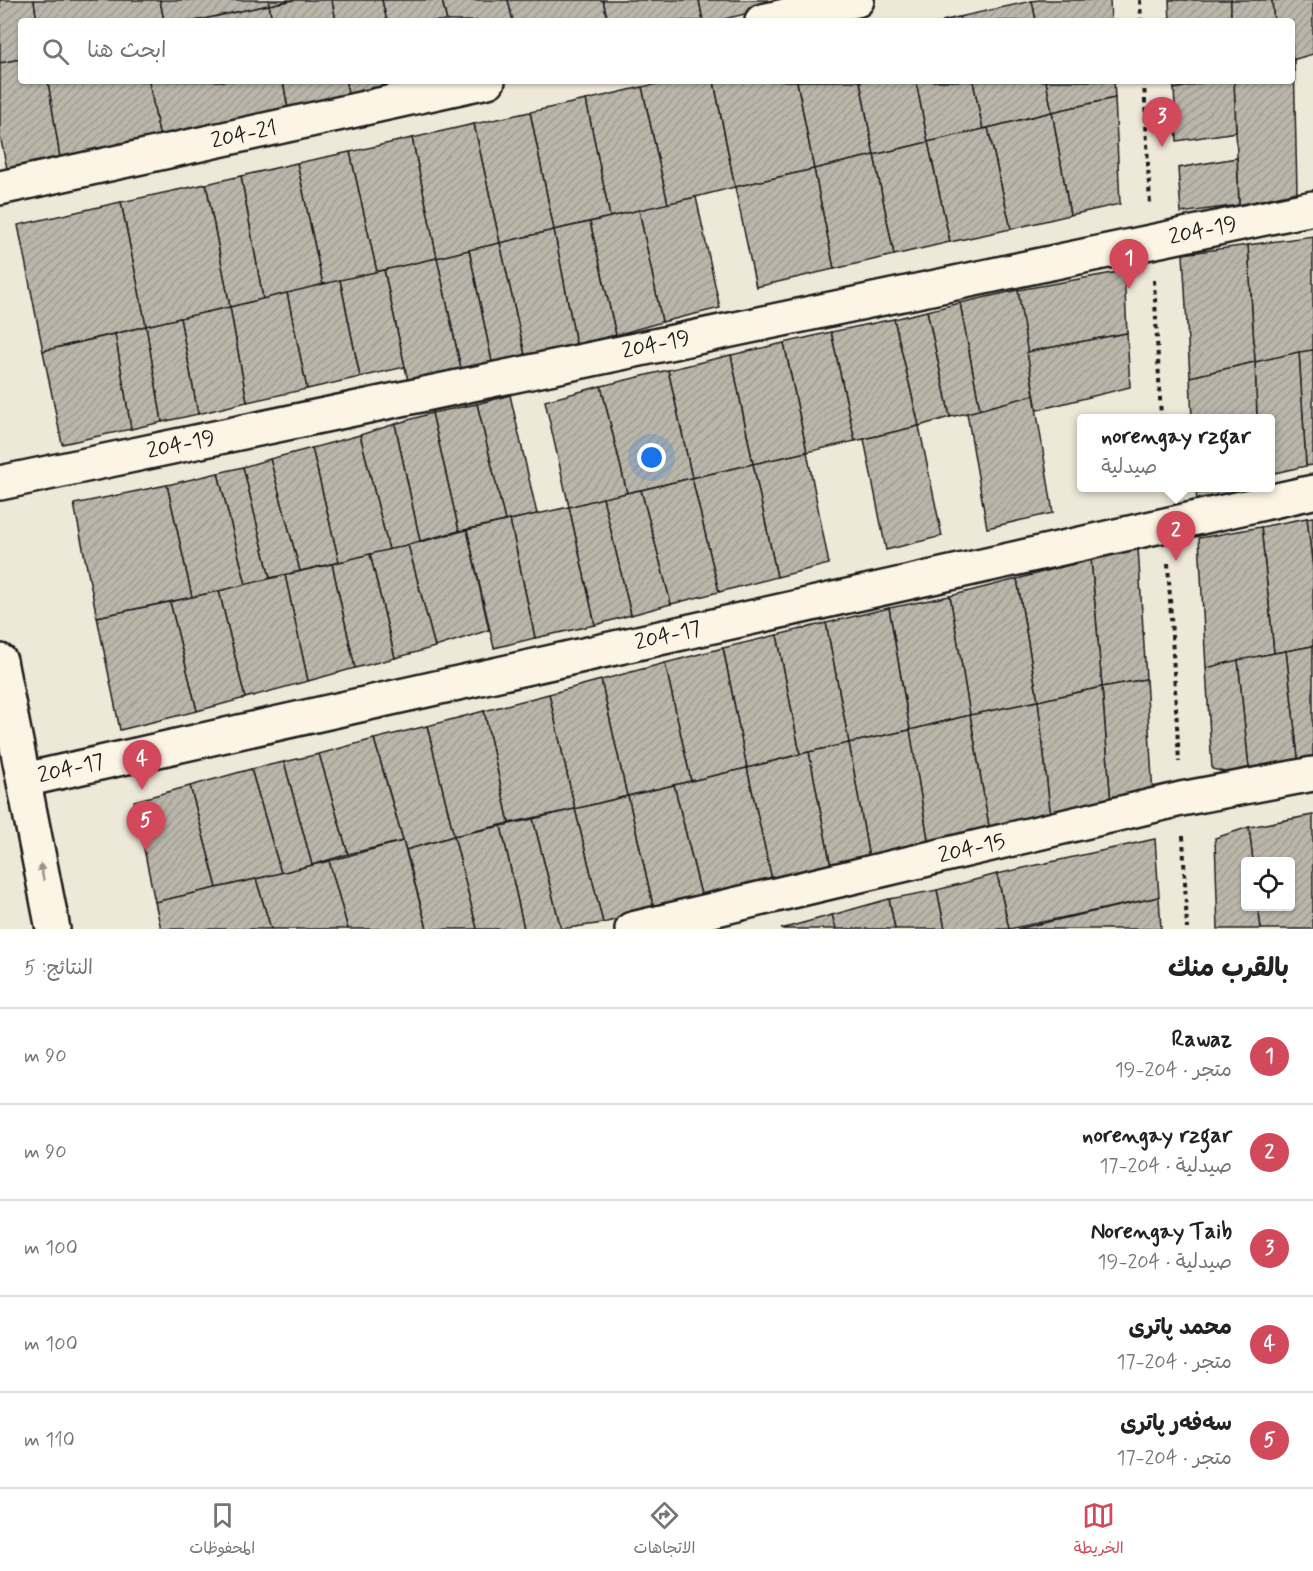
<!DOCTYPE html>
<html lang="ar">
<meta charset="utf-8">
<style>
:root{--surface:#fff;--page:#f2f2f2;--text:#222;--muted:#767676;--line:#e0e0e0;--accent:#d1495b}
body{margin:0;font-family:Mynerve,"Playpen Sans Arabic",sans-serif;background:var(--page);color:var(--text);direction:rtl}
.controls{position:absolute;right:18px;bottom:18px;display:grid;overflow:hidden;border-radius:6px;box-shadow:0 2px 4px #0004}
.controls button{width:54px;height:54px;display:grid;place-items:center;padding:0;border:0;border-bottom:2px solid var(--line);background:var(--surface);color:var(--text);font:30px sans-serif}
.you{position:absolute;left:652px;top:458px;width:21px;height:21px;margin:-15px;border:4px solid #fff;border-radius:50%;background:#1a73e8;box-shadow:0 0 0 9px #1a73e833}
.badge{display:grid;place-items:center;width:39px;height:39px;border-radius:50%;background:var(--accent);color:#fff;font-size:20px;font-weight:700}
.pin{position:absolute;translate:-50% -50px;filter:drop-shadow(0 2px 3px #0008)}
.pin::after{content:'';position:absolute;top:32px;width:21px;height:18px;background:inherit;clip-path:polygon(0 0,100% 0,50% 100%)}
.popup{position:absolute;left:1077px;top:414px;width:198px;height:78px;box-sizing:border-box;display:grid;place-content:center;border-radius:6px;background:var(--surface);filter:drop-shadow(0 2px 4px #0005);font-size:20px;white-space:nowrap;color:var(--muted)}
.popup b{font-size:22px;color:var(--text)}
.popup::after{content:'';position:absolute;left:50%;top:100%;margin-left:-12px;border:12px solid transparent;border-top-color:var(--surface)}
.list{margin:0;padding:0;list-style:none}
h2{display:flex;justify-content:space-between;align-items:center;height:78px;margin:0;padding:0 24px;font-size:26px}
h2 small{font-size:20px;font-weight:400;color:var(--muted)}
.list li{display:grid;grid-template-columns:39px 1fr auto;gap:18px;align-items:center;box-sizing:border-box;height:96px;padding:0 24px;border-top:2px solid var(--line)}
.list b{display:block;font-size:22px;white-space:nowrap}
.list p{margin:0;font-size:20px;white-space:nowrap;color:var(--muted)}
.list em{font-size:20px;font-style:normal;color:var(--muted)}
.icon{flex:none;width:33px;height:33px;fill:none;stroke:currentColor;stroke-width:2;stroke-linecap:round;stroke-linejoin:round}
.map{position:relative;flex:none;width:1313px;height:929px;overflow:hidden;direction:ltr}
.search{position:absolute;background:var(--surface);box-shadow:0 2px 4px #0004;left:18px;right:18px;top:18px;height:66px;display:flex;align-items:center;gap:15px;box-sizing:border-box;padding:0 21px;border-radius:6px;color:var(--muted);font-size:22px}
.sheet{height:558px;background:var(--surface)}
nav{display:flex;justify-content:space-around;align-items:center;box-sizing:border-box;height:84px;border-top:2px solid var(--line);background:var(--surface);font-size:16px;color:var(--muted)}
nav a{display:grid;justify-items:center;gap:3px}
nav .on{color:var(--accent)}
.map>svg:first-child{display:block}
.building{fill:url(#building-hatch);stroke:#1c1c1c;stroke-width:1.5}
.lines{fill:none;stroke-linecap:round;stroke-linejoin:round}
.minor-casing{stroke:#1c1c1c;stroke-width:38}
.trunk-casing{stroke:#1c1c1c;stroke-width:38}
.path{stroke:#1c1c1c;stroke-width:4;stroke-dasharray:4.5 4.5;stroke-linecap:butt}
.minor{stroke:#fcf5e5;stroke-width:33}
.trunk{stroke:#fcf5e5;stroke-width:33}
.oneway{fill:#97938b}
.labels{text-anchor:middle;dominant-baseline:central;stroke-width:5;stroke-linejoin:round;paint-order:stroke}
.street-label{font-size:22px;fill:#1c1c1c;stroke:#fcf5e5}
</style>
<div class="map">
<svg width="1313" height="929" viewBox="0 0 1313 929">
<defs>
<pattern id="building-hatch" width="6" height="6" patternUnits="userSpaceOnUse" patternTransform="scale(1.5)"><rect width="6" height="6" fill="#bab6aa"/><path d="M-1 1l2-2M0 6l6-6M5 7l2-2" fill="none" stroke="#9f9c92"/></pattern>
</defs>
<rect width="100%" height="100%" fill="#eee8d9"/>
<filter id="ink" filterUnits="userSpaceOnUse"><feTurbulence type="fractalNoise" baseFrequency=".0167" numOctaves="2"/><feDisplacementMap in="SourceGraphic" scale="12" xChannelSelector="R" yChannelSelector="G"/><feConvolveMatrix kernelMatrix="1 2 1 2 8 2 1 2 1" color-interpolation-filters="sRGB"/></filter>
<g filter="url(#ink)">
<g class="building">
<path d="M0,0H34L37,21H21V59L0,63Z"/>
<path d="M34,0H160L164,21H37Z"/>
<path d="M160,0H269V5L195,21H164Z"/>
<path d="M269,0H294L269,5Z"/>
<path d="M294,0H332L336,21H272L269,5Z"/>
<path d="M332,0H382L387,21H336Z"/>
<path d="M382,0H442L447,21H387Z"/>
<path d="M442,0H508L513,21H447Z"/>
<path d="M508,0H603L608,21H513Z"/>
<path d="M603,0H699L703,21H608Z"/>
<path d="M699,0H768L770,8L716,21H703Z"/>
<path d="M1039,0H1110L1111,21H1036L1032,1Z"/>
<path d="M1169,0H1231V21H1170Z"/>
<path d="M1231,0H1272L1274,21H1231Z"/>
<path d="M1272,0H1313V54L1292,60V21H1274Z"/>
<path d="M1032,1L1036,21H960L959,17Z"/>
<path d="M269,5L272,21H195Z"/>
<path d="M959,17L960,21H942Z"/>
<path d="M21,59V81H48L62,170L9,178L0,136V63Z"/>
<path d="M1294,59L1297,192L1239,205L1234,81H1292V60Z"/>
<path d="M48,81H149L162,149L62,170Z"/>
<path d="M149,81H283L290,119L162,149Z"/>
<path d="M283,81H346L350,106L290,119Z"/>
<path d="M346,81H400L403,95L350,106Z"/>
<path d="M671,81H714L735,187L668,204L642,87Z"/>
<path d="M714,81H797L814,169L735,187Z"/>
<path d="M797,81H860L874,155L814,169Z"/>
<path d="M860,81H916L928,142L874,155Z"/>
<path d="M916,81H973L983,129L928,142Z"/>
<path d="M973,81H1046L1052,112L983,129Z"/>
<path d="M1046,81H1114L1115,98L1052,112Z"/>
<path d="M1173,81H1210L1174,89Z"/>
<path d="M1210,81H1234L1236,132L1177,141L1174,89Z"/>
<path d="M642,87L668,204L610,217L586,100Z"/>
<path d="M1115,98L1120,204L1070,215L1052,112Z"/>
<path d="M586,100L610,217L554,230L530,112Z"/>
<path d="M530,112L554,230L500,243L474,124Z"/>
<path d="M1052,112L1070,215L1011,229L988,128Z"/>
<path d="M474,124L500,243L437,258L412,138Z"/>
<path d="M988,128L1011,229L950,242L928,142Z"/>
<path d="M412,138L437,258L377,272L350,152Z"/>
<path d="M928,142L950,242L894,255L874,155Z"/>
<path d="M350,152L377,272L323,285L297,163Z"/>
<path d="M874,155L894,255L834,269L814,169Z"/>
<path d="M1237,158L1239,205L1181,213L1178,168Z"/>
<path d="M297,163L323,285L263,299L241,176Z"/>
<path d="M814,169L834,269L756,287L735,187Z"/>
<path d="M241,176L263,299L230,307L206,184Z"/>
<path d="M206,184L230,307L146,326L121,202Z"/>
<path d="M696,197L720,308L662,322L639,210Z"/>
<path d="M121,202L146,326L43,351L18,225Z"/>
<path d="M639,210L662,322L616,335L590,222Z"/>
<path d="M590,222L616,335L576,344L554,230Z"/>
<path d="M554,230L576,344L525,355L500,243Z"/>
<path d="M1313,236V350L1255,362L1248,245Z"/>
<path d="M500,243L525,355L492,362L469,250Z"/>
<path d="M1248,245L1255,362L1190,377L1183,254Z"/>
<path d="M469,250L492,362L461,369L437,258Z"/>
<path d="M437,258L461,369L408,381L384,270Z"/>
<path d="M384,270L405,367L360,377L340,280Z"/>
<path d="M1124,271L1127,333L1027,352L1018,290Z"/>
<path d="M340,280L360,377L307,389L287,293Z"/>
<path d="M1018,290L1034,395L980,410L960,303Z"/>
<path d="M287,293L307,389L247,402L230,307Z"/>
<path d="M960,303L980,410L950,417L927,311Z"/>
<path d="M230,307L247,402L198,414L180,318Z"/>
<path d="M927,311L950,417L919,426L894,319Z"/>
<path d="M180,318L198,414L162,422L146,326Z"/>
<path d="M894,319L919,426L855,441L831,332Z"/>
<path d="M146,326L162,422L131,429L115,334Z"/>
<path d="M831,332L855,441L807,452L784,343Z"/>
<path d="M1127,333L1130,387L1037,410L1027,352Z"/>
<path d="M115,334L131,429L62,444L43,351Z"/>
<path d="M784,343L807,452L753,464L731,355Z"/>
<path d="M1313,350V465L1306,466L1299,352Z"/>
<path d="M1299,352L1306,466L1270,474V418H1257L1255,362Z"/>
<path d="M731,355L753,464L692,478L668,370Z"/>
<path d="M1255,362L1257,418H1192L1190,377Z"/>
<path d="M668,370L692,478L627,493L601,386Z"/>
<path d="M601,386L627,493L569,507L545,401Z"/>
<path d="M510,395L537,514L505,521L477,404Z"/>
<path d="M1034,395L1053,513L987,528L967,413Z"/>
<path d="M477,404L505,521L459,531L432,413Z"/>
<path d="M432,413L459,531L420,541L395,424Z"/>
<path d="M395,424L420,541L389,550L360,435Z"/>
<path d="M919,426L942,536L886,550L864,439Z"/>
<path d="M360,435L389,550L339,562L312,448Z"/>
<path d="M312,448L339,562L300,571L270,459Z"/>
<path d="M807,452L829,564L777,577L753,464Z"/>
<path d="M270,459L300,571L270,578L243,467Z"/>
<path d="M753,464L777,577L719,592L692,478Z"/>
<path d="M243,467L270,578L246,585L218,473Z"/>
<path d="M218,473L246,585L192,597L167,485Z"/>
<path d="M692,478L719,592L671,604L641,490Z"/>
<path d="M167,485L192,597L97,617L74,504Z"/>
<path d="M1196,488H1260L1197,505Z"/>
<path d="M641,490L671,604L631,615L603,498Z"/>
<path d="M603,498L631,615L595,625L569,507Z"/>
<path d="M569,507L595,625L535,638L510,520Z"/>
<path d="M1313,517V570L1307,518Z"/>
<path d="M1307,518L1313,570V646L1274,653L1261,527Z"/>
<path d="M510,520L535,638L494,648L467,530Z"/>
<path d="M1261,527L1274,653L1206,668L1199,538Z"/>
<path d="M467,530L489,630L435,647L408,545Z"/>
<path d="M408,545L435,647L395,658L370,554Z"/>
<path d="M1138,547L1146,679L1102,687L1091,559Z"/>
<path d="M370,554L395,658L355,668L332,564Z"/>
<path d="M1091,559L1102,687L1038,701L1017,579Z"/>
<path d="M332,564L355,668L308,681L285,575Z"/>
<path d="M285,575L308,681L245,698L219,591Z"/>
<path d="M1017,579L1038,701L970,715L950,596Z"/>
<path d="M219,591L245,698L197,711L170,602Z"/>
<path d="M950,596L970,715L910,730L889,608Z"/>
<path d="M170,602L197,711L120,730L97,617Z"/>
<path d="M889,608L910,730L849,743L826,623Z"/>
<path d="M826,623L849,743L800,754L777,635Z"/>
<path d="M777,635L800,754L747,768L723,648Z"/>
<path d="M1313,646V764L1299,767L1286,651Z"/>
<path d="M723,648L747,768L691,781L665,663Z"/>
<path d="M1286,651L1299,767L1250,778L1238,660Z"/>
<path d="M1238,660L1250,778L1212,769L1206,668Z"/>
<path d="M665,663L691,781L627,796L601,680Z"/>
<path d="M1146,679L1153,796L1111,805L1102,687Z"/>
<path d="M601,680L627,796L575,809L549,694Z"/>
<path d="M1102,687L1111,805L1051,819L1038,701Z"/>
<path d="M549,694L575,809L509,823L484,711Z"/>
<path d="M1038,701L1051,819L990,832L970,715Z"/>
<path d="M484,711L509,823L454,836L427,726Z"/>
<path d="M970,715L990,832L929,846L910,730Z"/>
<path d="M427,726L454,836L406,850L374,739Z"/>
<path d="M910,730L929,846L869,859L849,743Z"/>
<path d="M374,739L403,841L348,854L319,754Z"/>
<path d="M849,743L869,859L831,867L809,752Z"/>
<path d="M809,752L831,867L772,880L747,768Z"/>
<path d="M319,754L348,854L312,865L284,762Z"/>
<path d="M284,762L312,865L281,873L251,769Z"/>
<path d="M747,768L772,880L702,899L674,785Z"/>
<path d="M251,769L281,873L217,888L190,786Z"/>
<path d="M674,785L702,899L654,910L628,796Z"/>
<path d="M190,786L217,888L155,902L134,801Z"/>
<path d="M628,796L654,910L603,923L575,809Z"/>
<path d="M575,809L603,923L561,929L533,819Z"/>
<path d="M1313,815V929H1261L1258,906H1290V861H1253L1249,827Z"/>
<path d="M533,819L561,929H524L501,826Z"/>
<path d="M501,826L524,929H477L454,836Z"/>
<path d="M1249,827L1253,861H1246V906H1258L1261,929H1218L1215,838Z"/>
<path d="M454,836L477,929H427L406,850Z"/>
<path d="M1155,839L1159,897L1009,929L997,874Z"/>
<path d="M403,841L427,929H348L329,861Z"/>
<path d="M329,861L348,929H271L256,879Z"/>
<path d="M997,874L1009,929H945L937,890Z"/>
<path d="M256,879L271,929H161L155,902Z"/>
<path d="M937,890L945,929H895L889,899Z"/>
<path d="M1159,897L1161,929H1017Z"/>
<path d="M889,899L895,929H836L832,915Z"/>
<path d="M832,915L836,929H781Z"/>
</g>
<g class="lines">
<defs>
<g id="minor">
<path d="M762,21L857,0"/>
<path d="M0,188L488,81"/>
<path d="M0,483L1313,208"/>
<path d="M24,780L1313,492"/>
<path d="M632,929L1181,799L1313,774"/>
</g>
<path id="trunk" d="M0,661L53,929"/>
</defs>
<use href="#minor" class="minor-casing"/>
<use href="#trunk" class="trunk-casing"/>
<g class="path">
<path d="M1140,0L1141,21"/>
<path d="M1144,81L1150,206"/>
<path d="M1154,280L1161,418"/>
<path d="M1168,563L1179,762"/>
<path d="M1183,836L1187,929"/>
</g>
<use href="#minor" class="minor"/>
<use href="#trunk" class="trunk"/>
</g>
<defs><path id="oneway-solid" d="M-6-.8H1V-3.2L6.5 0L1 3.2V.8H-6Z" transform="scale(1.5)"/></defs>
<use class="oneway" href="#oneway-solid" transform="translate(42 872) rotate(-101)"/>
</g>
<g class="labels">
<g class="street-label">
<text transform="translate(244 135) rotate(-12)">204-21</text>
<text transform="translate(1203 231) rotate(-12)">204-19</text>
<text transform="translate(656 345) rotate(-12)">204-19</text>
<text transform="translate(181 445) rotate(-12)">204-19</text>
<text transform="translate(668 636) rotate(-13)">204-17</text>
<text transform="translate(71 769) rotate(-13)">204-17</text>
<text transform="translate(972 849) rotate(-13)">204-15</text>
</g>
</g>
</svg>
<div class="controls">
<button><svg class="icon" aria-label="locate" viewBox="0 0 24 24"><circle cx="12" cy="12" r="6"/><path d="M12 2v4M12 18v4M2 12h4M18 12h4"/></svg></button>
</div>
<div class="you"></div>
<div class="pin badge" style="left:1129px;top:289px">1</div>
<div class="pin badge" style="left:1176px;top:561px">2</div>
<div class="popup"><b>norengay rzgar</b>صيدلية</div>
<div class="pin badge" style="left:1162px;top:147px">3</div>
<div class="pin badge" style="left:142px;top:790px">4</div>
<div class="pin badge" style="left:146px;top:851px">5</div>
<div class="search"><svg class="icon" aria-label="search" viewBox="0 0 24 24"><circle cx="10" cy="10" r="6"/><path d="M15 15l6 6"/></svg>ابحث هنا</div>
</div>
<section class="sheet">
<h2>بالقرب منك<small>النتائج: 5</small></h2>
<ul class="list">
<li><span class="badge">1</span><div><b>Rawaz</b><p>متجر · 204-19</p></div><em>90 m</em></li>
<li><span class="badge">2</span><div><b>norengay rzgar</b><p>صيدلية · 204-17</p></div><em>90 m</em></li>
<li><span class="badge">3</span><div><b>Norengay Taib</b><p>صيدلية · 204-19</p></div><em>100 m</em></li>
<li><span class="badge">4</span><div><b>محمد پاتری</b><p>متجر · 204-17</p></div><em>100 m</em></li>
<li><span class="badge">5</span><div><b>سەفەر پاتری</b><p>متجر · 204-17</p></div><em>110 m</em></li>
</ul>
</section>
<nav>
<a class="on"><svg class="icon" aria-label="map" viewBox="0 0 24 24"><path d="M3 6l6-2 6 2 6-2v14l-6 2-6-2-6 2zM9 4v14M15 6v14"/></svg>الخريطة</a>
<a><svg class="icon" aria-label="directions" viewBox="0 0 24 24"><path d="M12 3l9 9-9 9-9-9zM9 14v-3h6M13 9l2 2-2 2"/></svg>الاتجاهات</a>
<a><svg class="icon" aria-label="saved" viewBox="0 0 24 24"><path d="M7 4h10v16l-5-4-5 4z"/></svg>المحفوظات</a>
</nav>
